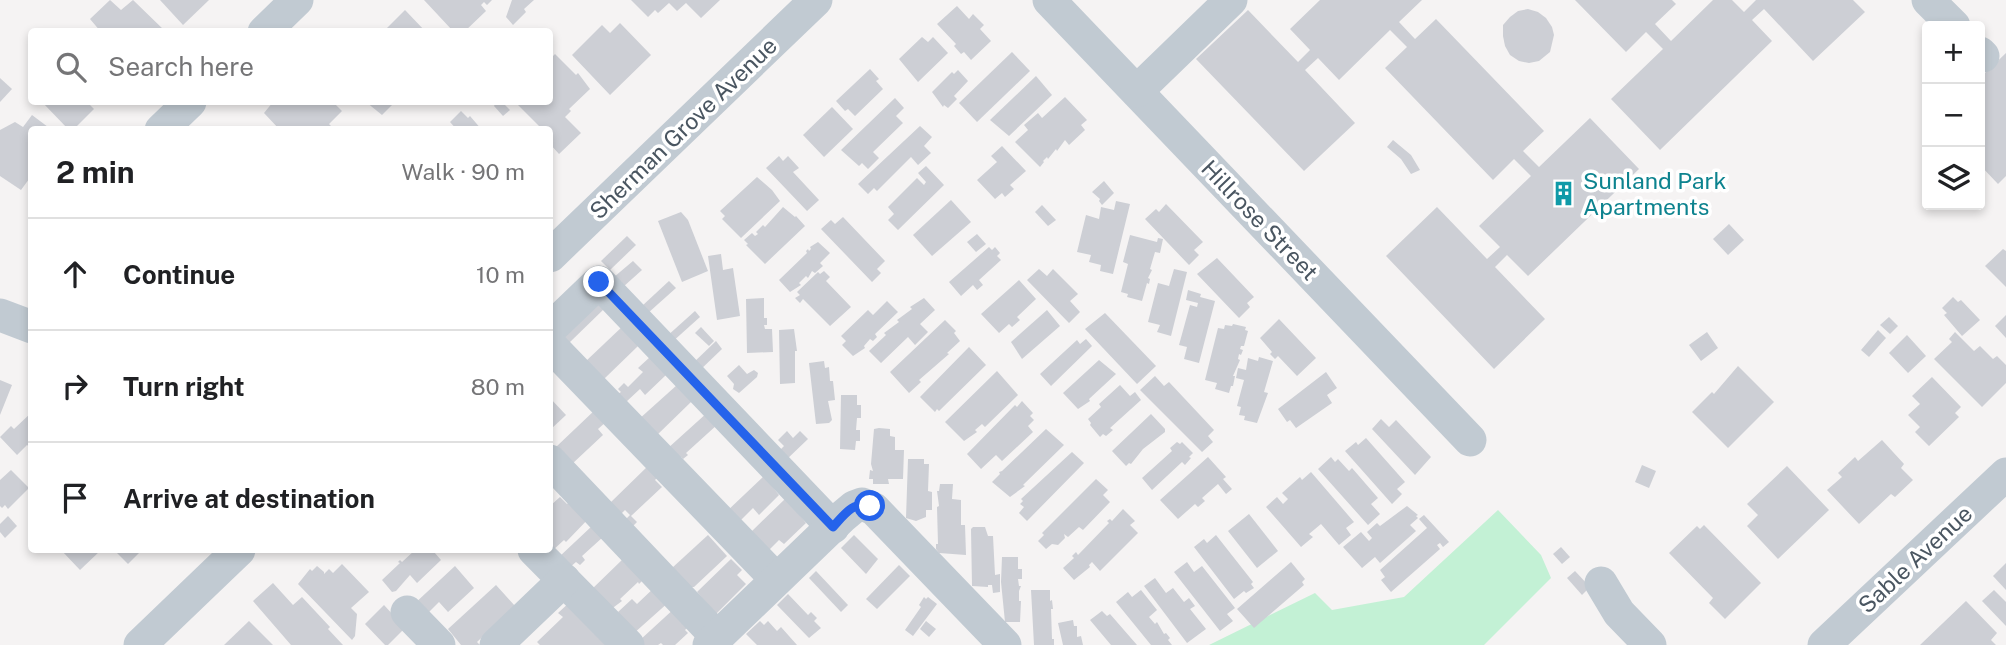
<!DOCTYPE html>
<meta charset="utf-8">
<style>
:root{--surface:#fff;--page:#f6f6f6;--text:#202124;--muted:#757577;--line:#e0e0e0}
body{margin:0;font-family:"Public Sans",sans-serif;background:var(--page);color:var(--text)}
.controls{position:absolute;right:21px;top:21px;display:grid;overflow:hidden;border-radius:7px;box-shadow:0 4px 10px #0003}
.controls button{width:63px;height:63px;display:grid;place-items:center;padding:0;border:0;border-bottom:2px solid var(--line);background:var(--surface);color:var(--text);font:35px sans-serif}
.stop{position:absolute;width:21px;height:21px;margin:-16px;border:5px solid #2563eb;border-radius:50%;background:#fff}
.stop.end{background:#2563eb;border-color:#fff;box-shadow:0 2px 7px #0008}
.list{margin:0;padding:0;list-style:none}
h2{display:flex;justify-content:space-between;align-items:center;height:91px;margin:0;padding:0 28px;font-size:30px}
h2 small{font-size:23px;font-weight:400;color:var(--muted)}
.list li{display:grid;grid-template-columns:46px 1fr auto;gap:21px;align-items:center;box-sizing:border-box;height:112px;padding:0 28px;border-top:2px solid var(--line)}
.list b{display:block;font-size:26px;white-space:nowrap}
.list em{font-size:23px;font-style:normal;color:var(--muted)}
.icon{flex:none;width:38px;height:38px;fill:none;stroke:currentColor;stroke-width:2;stroke-linecap:round;stroke-linejoin:round}
.map{position:relative;flex:none;width:2006px;height:645px;overflow:hidden}
.search{position:absolute;background:var(--surface);box-shadow:0 4px 10px #0003;left:28px;top:28px;width:525px;height:77px;display:flex;align-items:center;gap:18px;box-sizing:border-box;padding:0 24px;border-radius:7px;color:var(--muted);font-size:26px}
.panel{position:absolute;background:var(--surface);box-shadow:0 4px 10px #0003;left:28px;top:126px;width:525px;height:427px;border-radius:7px}
.map>svg:first-child{display:block}
.green{fill:#c3f1d5}
.building{fill:#cdcfd5}
.lines{fill:none;stroke-linecap:round;stroke-linejoin:round}
.minor{stroke:#c1cad2;stroke-width:33}
.route{stroke:#2563eb;stroke-width:9}
.labels{text-anchor:middle;dominant-baseline:central;stroke-width:7;stroke-linejoin:round;paint-order:stroke}
.street-label{font-size:23px;fill:#4a5661;stroke:#fff}
.culture-label{font-size:23px;fill:#0d838f;stroke:#fff;text-anchor:start}
</style>
<div class="map">
<svg width="2006" height="645" viewBox="0 0 2006 645">
<rect width="100%" height="100%" fill="#f5f3f3"/>
<path class="green" d="M1498,510L1541,555L1551,578L1484,645H1209L1315,593L1332,610L1404,597Z"/>
<g class="building">
<path d="M110,0L121,10L133,0L164,30L163,32H101L90,19Z"/>
<path d="M160,0H209L183,25Z"/>
<path d="M424,0H492L487,5L484,2L481,5L486,11L464,32L452,30Z"/>
<path d="M512,0H534L524,9L526,12L513,25L506,17Z"/>
<path d="M631,0H720L701,18L686,3L677,11L669,3L658,13L655,10L648,17Z"/>
<path d="M1320,0H1422L1399,22L1415,39L1436,19L1544,131L1523,151L1539,167L1590,118L1639,169L1528,276L1507,255L1495,267L1545,319L1494,369L1386,256L1437,207L1487,259L1500,247L1479,226L1531,176L1514,159L1493,180L1385,68L1407,47L1390,30L1339,80L1318,58L1305,70L1355,123L1304,171L1196,59L1248,10L1298,62L1310,50L1290,29Z"/>
<path d="M1575,0H1672L1676,4L1655,24L1671,41L1713,0H1732L1744,12L1756,0H1853L1865,12L1813,61L1764,9L1752,20L1772,41L1660,150L1611,99L1663,49L1646,32L1626,52Z"/>
<path d="M957,6L969,19L973,14L984,25L980,29L991,41L971,60L964,52L961,54L954,46L956,44L937,24Z"/>
<path d="M1528,9L1538,12L1546,18L1552,27L1554,35L1550,52L1539,61L1529,63L1519,61L1510,55L1505,46L1503,36V25L1510,17L1518,11Z"/>
<path d="M405,10L426,32H383Z"/>
<path d="M620,23L651,55L610,95L572,55L602,25L610,33Z"/>
<path d="M922,37L928,42L933,37L948,53L918,82L899,59Z"/>
<path d="M1012,52L1030,71L977,122L959,103Z"/>
<path d="M2006,53V176L1998,184L1980,165V78Z"/>
<path d="M555,54L576,75L578,73L590,89L569,109L571,111L565,117L581,133L559,154L550,144V130H543L516,103L518,102H550V59Z"/>
<path d="M870,69L879,79L876,81L883,89L855,116L848,109L845,111L836,101Z"/>
<path d="M958,70L968,81L954,96L957,99L948,108L944,105L943,107L932,92L952,72L954,74Z"/>
<path d="M1036,76L1052,95L1009,136L990,120Z"/>
<path d="M0,78L12,89L0,102Z"/>
<path d="M1065,97L1087,120L1081,125L1085,130L1069,145L1065,140L1057,151L1056,149L1048,159L1047,157L1043,161L1044,162L1040,167L1015,142L1028,130L1024,125L1038,113L1042,118Z"/>
<path d="M895,98L904,108L896,116L903,123L873,152L879,158L868,169L862,163L859,166L841,150Z"/>
<path d="M42,102H87L94,109L73,130H69Z"/>
<path d="M273,102H333L342,111L329,124L335,130H280L264,113Z"/>
<path d="M366,102H394V103L382,115Z"/>
<path d="M496,102H502L510,110L503,116L494,106Z"/>
<path d="M832,107L853,129L824,157L803,135Z"/>
<path d="M461,111L468,118L470,116L482,130H457L450,122Z"/>
<path d="M32,115L52,130H32V175L21,190L0,176V130L15,122L23,127Z"/>
<path d="M920,126L932,137L924,146L931,153L918,165L911,157L877,191L874,188L868,194L858,184Z"/>
<path d="M1393,140L1411,155L1420,170L1411,174L1401,159L1387,147Z"/>
<path d="M1002,146L1026,171L1010,185L1014,189L1005,197L1002,193L995,199L977,180L997,162L991,156Z"/>
<path d="M779,156L783,161L788,156L799,168L793,172L819,200L807,211L766,168Z"/>
<path d="M926,166L944,185L898,230L888,220L894,214L888,207L917,178L924,185L926,182L918,173Z"/>
<path d="M757,177L772,190L780,201L741,238L722,219L725,216L720,211Z"/>
<path d="M1104,181L1114,193L1102,205L1099,201L1100,199L1092,192Z"/>
<path d="M951,200L971,222L932,256L913,235Z"/>
<path d="M1116,201L1130,204L1113,274L1100,271L1101,265L1089,262L1091,255L1077,252L1086,215L1099,219L1101,207L1114,210Z"/>
<path d="M1166,204L1203,242L1194,250L1199,255L1189,265L1145,219L1156,209L1159,212Z"/>
<path d="M1042,205L1056,220L1048,226L1035,212Z"/>
<path d="M783,207L795,217L796,216L805,226L765,264L746,245L748,244L744,240L752,233L755,236L758,234L756,232L763,225L765,227Z"/>
<path d="M681,212L688,220L708,271L682,282L658,221Z"/>
<path d="M843,217L885,261L877,269L881,273L872,282L821,229L831,220L835,224Z"/>
<path d="M1729,224L1744,240L1728,255L1713,239Z"/>
<path d="M977,234L986,244L976,252L967,242Z"/>
<path d="M1130,235L1157,242L1158,238L1163,239L1160,253L1155,252L1150,269L1152,270L1148,278L1150,279L1149,284L1147,283L1142,301L1127,297L1128,294L1121,292L1128,264L1123,262Z"/>
<path d="M627,236L636,245L610,270L601,261Z"/>
<path d="M818,242L830,253L820,263L823,266L815,273L812,271L808,278L806,276L799,283L801,285L790,292L779,280L807,253L806,251L808,249L809,251L811,249L810,247Z"/>
<path d="M989,247L992,250L995,247L1000,253L997,256L1001,260L979,280L983,285L977,290L973,285L961,296L949,282Z"/>
<path d="M2003,249L2006,251V287L1985,266Z"/>
<path d="M721,254L723,270L733,268L740,316L717,320L708,256Z"/>
<path d="M1217,258L1254,297L1247,303L1250,307L1239,318L1197,274Z"/>
<path d="M633,261L642,270L623,287L614,277Z"/>
<path d="M1039,269L1047,276L1053,269L1078,294L1070,301L1080,312L1069,323L1027,280Z"/>
<path d="M1174,269L1187,272L1171,336L1157,332L1160,325L1148,322L1158,283L1169,286Z"/>
<path d="M824,271L830,277L826,281L851,307L830,326L803,299L800,303L795,298L800,295L797,292L818,272L820,274Z"/>
<path d="M1019,280L1036,299L1017,317L1020,320L1012,327L1009,324L999,333L981,314Z"/>
<path d="M669,281L676,288L648,313L642,306Z"/>
<path d="M1188,290L1201,294L1200,297L1215,301L1199,363L1184,359L1187,347L1179,345L1190,305L1197,307L1198,303L1186,300Z"/>
<path d="M1953,297L1958,302L1961,300L1980,320L1962,336L1944,315L1947,313L1942,308Z"/>
<path d="M764,298V318H767V325H764L765,329H772L773,352L747,353L746,299Z"/>
<path d="M924,298L935,310L920,324L928,332L915,345L908,337L881,363L869,351L886,335L884,333L899,322L897,320L912,309L910,307Z"/>
<path d="M595,299L605,308L569,343L560,333Z"/>
<path d="M887,301L898,312L875,334L877,337L873,341L870,339L864,346L865,348L853,356L842,345L846,341L841,336L868,310L873,315Z"/>
<path d="M1047,310L1060,326L1022,359L1011,342Z"/>
<path d="M695,311L700,317L671,343L666,337Z"/>
<path d="M1105,313L1156,366L1137,384L1085,329Z"/>
<path d="M2006,315V338L1995,326Z"/>
<path d="M1889,317L1898,326L1890,334L1880,325Z"/>
<path d="M1279,319L1316,358L1297,376L1278,356L1275,359L1270,354L1272,352L1260,338Z"/>
<path d="M945,320L956,331L954,333L960,341L947,353L949,354L919,380L921,382L909,393L890,372Z"/>
<path d="M1233,324L1246,327L1245,330L1248,331L1244,346H1241L1240,349L1243,350L1241,355L1239,354L1238,359L1240,360L1233,376H1235L1233,386H1231L1229,393L1215,389L1217,383L1205,380L1218,328L1224,329L1225,325L1232,326Z"/>
<path d="M624,325L638,346L604,379L585,362Z"/>
<path d="M701,327L714,341L709,346L695,333Z"/>
<path d="M794,329L797,351H795V383L780,384L779,330Z"/>
<path d="M1878,330L1886,338L1869,357L1861,350Z"/>
<path d="M1707,332L1718,348L1701,361L1689,345Z"/>
<path d="M1955,332L1974,351L1980,346L1993,359L1997,356L2006,365V383L1982,407L1934,359L1952,342L1949,339Z"/>
<path d="M1907,335L1926,356L1908,373L1889,353Z"/>
<path d="M1086,339L1092,346L1051,386L1040,374L1077,340L1080,344Z"/>
<path d="M716,341L722,349L697,373L690,366Z"/>
<path d="M969,347L986,365L939,411L937,409L935,412L920,397Z"/>
<path d="M650,357L666,375L645,395L640,389L626,402L618,394L621,392L618,389L624,383L628,387L643,372L638,368Z"/>
<path d="M1259,357L1273,361L1264,392L1268,393L1257,423L1244,420L1245,416L1239,415L1241,407L1237,406L1244,380L1236,378L1238,368L1246,370L1248,358L1258,361Z"/>
<path d="M1099,360L1116,374L1089,399L1090,401L1078,409L1063,393Z"/>
<path d="M824,361L825,368L829,367L830,381H833L835,400L828,401L832,420L829,423L816,424L809,363Z"/>
<path d="M739,365L747,374L754,370L758,373L757,377L739,393L733,389L734,384L727,376Z"/>
<path d="M1738,366L1774,402L1728,448L1692,412L1712,392L1714,394Z"/>
<path d="M997,371L1018,395L985,427L982,424L975,430L977,432L964,441L945,422Z"/>
<path d="M1326,372L1337,388L1327,395L1332,403L1296,428L1290,420L1287,422L1278,409Z"/>
<path d="M1155,376L1164,386L1169,382L1214,430L1208,436L1213,442L1202,452L1140,390Z"/>
<path d="M1932,377L1961,407L1955,413L1959,417L1929,446L1915,432L1920,427L1908,415L1920,404L1912,396Z"/>
<path d="M0,380L12,385L0,415Z"/>
<path d="M677,385L692,401L655,437L638,420Z"/>
<path d="M1120,385L1130,396L1135,392L1141,400L1110,428L1113,430L1106,436L1103,434L1100,437L1090,425L1091,423L1088,419L1101,407L1099,404Z"/>
<path d="M841,395H857V405H861V418H857L856,430H860V441H856L855,450L840,449Z"/>
<path d="M550,398L566,415L550,430Z"/>
<path d="M1022,401L1033,413L1030,416L1034,420L1028,426L1033,432L1002,461L996,455L981,469L967,454L1015,405L1017,407Z"/>
<path d="M596,409L607,421L598,429L603,435L572,464L556,447Z"/>
<path d="M32,412V449L27,445L17,455L0,437L11,426L14,429Z"/>
<path d="M708,412L718,424L686,453L688,455L683,459L681,457L678,461L667,449Z"/>
<path d="M1151,414L1165,429V432L1143,449L1131,464L1129,463L1126,466L1112,451Z"/>
<path d="M1381,419L1389,427L1396,420L1431,457L1415,475L1372,429Z"/>
<path d="M879,428L890,429V436L895,437V450H904L903,479H888L889,484H873V479H869L870,470L873,471L871,464L874,429Z"/>
<path d="M1046,429L1064,445L1023,485L1025,486L1010,497L992,482L1000,474L999,472L1002,471Z"/>
<path d="M787,431L793,438L800,431L808,439L785,461L777,453L784,446L778,440Z"/>
<path d="M1366,438L1405,482L1397,489L1402,494L1392,504L1345,451L1356,442L1358,445Z"/>
<path d="M1882,440L1904,464L1901,468L1913,480L1895,497L1891,494L1859,524L1827,490L1842,477L1838,473L1855,457L1858,461Z"/>
<path d="M1177,442L1180,444L1182,442L1193,453L1189,457L1191,458L1185,465L1182,462L1152,490L1142,478L1172,451L1170,448Z"/>
<path d="M1072,452L1084,463L1027,521L1019,513L1024,507L1020,504L1023,501L1021,499Z"/>
<path d="M1208,457L1226,477L1223,479L1232,489L1226,494L1218,484L1202,498L1205,501L1198,507L1195,504L1178,519L1160,500Z"/>
<path d="M1331,457L1335,462L1338,459L1349,471L1352,468L1378,498L1371,504L1380,514L1368,525L1318,469Z"/>
<path d="M908,459H924V464H929L928,491L932,492V510H926V517L916,521L906,518Z"/>
<path d="M649,465L659,476L655,480L662,487L631,516L637,522L631,528L624,521L630,515L625,510L621,514L610,503Z"/>
<path d="M1642,465L1656,471L1649,488L1635,482Z"/>
<path d="M1787,466L1829,510L1778,559L1747,526L1758,515L1747,504Z"/>
<path d="M11,470L29,488L8,509L5,505L2,508L0,506V480Z"/>
<path d="M1311,472L1354,522L1346,528L1351,535L1339,545L1321,524L1309,534L1313,537L1301,547L1266,507L1277,497L1283,504L1288,499L1282,493L1300,477L1302,480Z"/>
<path d="M764,476L779,495L759,515L753,508L736,525L725,513Z"/>
<path d="M1096,479L1108,490L1103,495L1110,502L1083,530L1079,527L1068,537L1064,534L1065,538L1058,545L1052,544L1046,549L1038,541L1044,535L1042,533Z"/>
<path d="M940,484H953L952,499L961,500V525H965L966,555L939,553L936,549V544H938L937,507L939,506L937,491H939Z"/>
<path d="M560,497L567,504L572,500L591,516L566,542L564,540L553,550L550,546V506Z"/>
<path d="M786,498L806,523L784,544L779,540L768,551L751,532Z"/>
<path d="M1407,506L1418,515L1416,516L1418,518L1410,525L1416,531L1380,563L1375,557L1362,568L1343,547L1361,532L1369,541L1372,538L1367,532L1377,523L1380,526Z"/>
<path d="M1123,509L1135,521L1130,525L1138,533L1100,571L1092,562L1089,565L1090,567L1074,580L1063,568L1074,558L1072,556L1076,552L1078,555L1109,523L1107,521L1110,519L1112,521Z"/>
<path d="M1249,514L1278,551L1257,568L1228,531Z"/>
<path d="M1424,515L1449,542L1443,547L1440,543L1437,545L1440,549L1391,592L1381,580L1385,577L1380,570L1427,528L1419,519Z"/>
<path d="M8,516L17,526L5,538L0,532V524Z"/>
<path d="M1704,525L1761,583L1725,619L1709,603L1713,598L1669,553L1697,526L1700,529Z"/>
<path d="M592,526L603,537L582,556L585,560L580,565L576,562L569,568L559,557Z"/>
<path d="M973,527H985L988,536H993L995,575L1000,574V592L993,593L992,585H988V587L972,586L971,529Z"/>
<path d="M708,535L727,556L694,587H690L672,568Z"/>
<path d="M854,535L878,559L866,574L841,548Z"/>
<path d="M1216,535L1253,582L1251,584L1254,588L1246,593L1244,591L1234,599L1194,547L1204,539L1207,543Z"/>
<path d="M1561,547L1570,557L1562,564L1553,554Z"/>
<path d="M64,550H99L100,551L80,570L62,551Z"/>
<path d="M114,550H142L128,564Z"/>
<path d="M415,550H437L434,552L441,560L417,583L410,575L396,591L392,592L382,580L400,563L398,562L400,560L402,562Z"/>
<path d="M1002,557H1018V569H1022V579H1018L1019,586H1021L1019,591V601H1021L1020,622H1005L1001,582Z"/>
<path d="M623,559L643,580L639,584L638,582L620,599L622,601L610,610L591,590Z"/>
<path d="M731,559L742,570L737,575L746,584L716,614L697,592Z"/>
<path d="M1187,562L1194,572L1202,566L1235,608L1227,614L1233,621L1220,631L1174,572Z"/>
<path d="M1291,562L1305,579L1302,582L1304,585L1254,628L1237,609Z"/>
<path d="M2006,563V590L1993,576Z"/>
<path d="M342,564L369,592L351,608L357,614L355,636L352,640L298,584L310,569L312,571L317,566L324,572V574L329,569L333,573Z"/>
<path d="M899,565L910,576L877,609L866,599Z"/>
<path d="M455,566L474,588L448,612L439,602L423,618L412,606Z"/>
<path d="M816,571L848,605L841,612L809,578Z"/>
<path d="M1575,571L1590,587L1582,595L1567,578Z"/>
<path d="M1155,578L1166,593L1173,588L1184,602L1189,598L1195,606L1190,609L1206,629L1187,643L1144,586Z"/>
<path d="M273,583L293,605L302,597L330,627L328,629L343,645H291L253,601Z"/>
<path d="M496,585L515,606L477,642L480,645H461L448,629Z"/>
<path d="M656,586L670,601L633,634L618,612L632,599L637,604Z"/>
<path d="M1031,590H1050V601L1052,600L1053,609H1051L1052,639H1054V645H1034Z"/>
<path d="M1141,590L1157,610L1149,617L1155,624L1157,622L1164,634L1166,633L1170,638L1168,640L1172,645H1151L1116,602L1128,592L1132,597Z"/>
<path d="M1994,590L2006,602V626L1982,601Z"/>
<path d="M788,594L808,615L811,612L817,618L814,621L821,628L809,638L777,605Z"/>
<path d="M924,597L926,599L928,597L937,604L913,636L905,630L921,607L919,605Z"/>
<path d="M571,601L614,645H540L537,642L563,617L558,613Z"/>
<path d="M1966,601L1997,633L1991,640L1996,645H1920Z"/>
<path d="M384,605L405,628L388,645H385L365,624Z"/>
<path d="M676,607L691,624L685,630L688,633L675,645H663L661,643L658,645H644L640,640Z"/>
<path d="M1102,611L1107,616L1110,614L1137,645H1111L1090,620Z"/>
<path d="M1073,620L1074,626H1077V637L1081,636L1083,645H1063L1058,623Z"/>
<path d="M249,621L273,645H224Z"/>
<path d="M760,621L764,625L768,621L777,631L781,627L797,645H757L746,634Z"/>
<path d="M926,621L936,629L929,637L920,629Z"/>
</g>
<g class="lines">
<g class="minor">
<path d="M1049,0L1470,440"/>
<path d="M1928,0L1954,26"/>
<path d="M264,32L297,0"/>
<path d="M1980,53L1983,56"/>
<path d="M1137,91L1231,0"/>
<path d="M161,130L190,102"/>
<path d="M550,256L816,0"/>
<path d="M0,315L32,327"/>
<path d="M550,329L599,282L833,527"/>
<path d="M550,345L776,579"/>
<path d="M550,461L717,637"/>
<path d="M534,550L628,645"/>
<path d="M1601,583L1619,613L1650,645"/>
<path d="M407,612L439,645"/>
<path d="M140,645L239,550"/>
<path d="M496,645L564,580"/>
<path d="M709,645L842,517L854,507L862,504L874,509L1005,645"/>
<path d="M1824,645L2006,474"/>
</g>
</g>
<g class="lines">
<path class="route" d="M599,282L833,527C843,516 854,500 870,506"/>
</g>
<defs>
<symbol id="building-bare" viewBox="-9 -9 18 18"><path d="M-4-6H4V6H1V3H-1V6H-4ZM-2.5-4.3h1.7v1.8h-1.7ZM.8-4.3h1.7v1.8H.8ZM-2.5-1h1.7V.8h-1.7ZM.8-1h1.7V.8H.8Z" fill="#0f9aa8" stroke="#fff" stroke-width="2.5" paint-order="stroke"/></symbol>
</defs>
<g fill-rule="evenodd">
<use href="#building-bare" x="1546" y="176" width="35" height="35"/>
</g>
<g class="labels">
<g class="street-label">
<text transform="translate(683 128) rotate(-44)">Sherman Grove Avenue</text>
<text transform="translate(1260 220) rotate(46)">Hillrose Street</text>
<text transform="translate(1915 559) rotate(-43)">Sable Avenue</text>
</g>
<g class="culture-label">
<text x="1583" y="180">Sunland Park<tspan x="1583" dy="26">Apartments</tspan></text>
</g>
</g>
</svg>
<div class="controls">
<button>+</button>
<button>−</button>
<button><svg class="icon" aria-label="layers" viewBox="0 0 24 24"><path d="M12 4l9 5-9 5-9-5zM3 14l9 5 9-5"/></svg></button>
</div>
<div class="stop" style="left:870px;top:506px"></div>
<div class="stop end" style="left:599px;top:282px"></div>
<div class="search"><svg class="icon" aria-label="search" viewBox="0 0 24 24"><circle cx="10" cy="10" r="6"/><path d="M15 15l6 6"/></svg>Search here</div>
<section class="panel">
<h2>2 min<small>Walk · 90 m</small></h2>
<ul class="list">
<li><svg class="icon" aria-label="ahead" viewBox="0 0 24 24"><path d="M12 20V5M6 11l6-6 6 6"/></svg><div><b>Continue</b></div><em>10 m</em></li>
<li><svg class="icon" aria-label="right" viewBox="0 0 24 24"><path d="M7 20v-9h11M14 6l5 5-5 5"/></svg><div><b>Turn right</b></div><em>80 m</em></li>
<li><svg class="icon" aria-label="arrive" viewBox="0 0 24 24"><path d="M6 21V4h12l-3 4 3 4H6"/></svg><div><b>Arrive at destination</b></div></li>
</ul>
</section>
</div>
